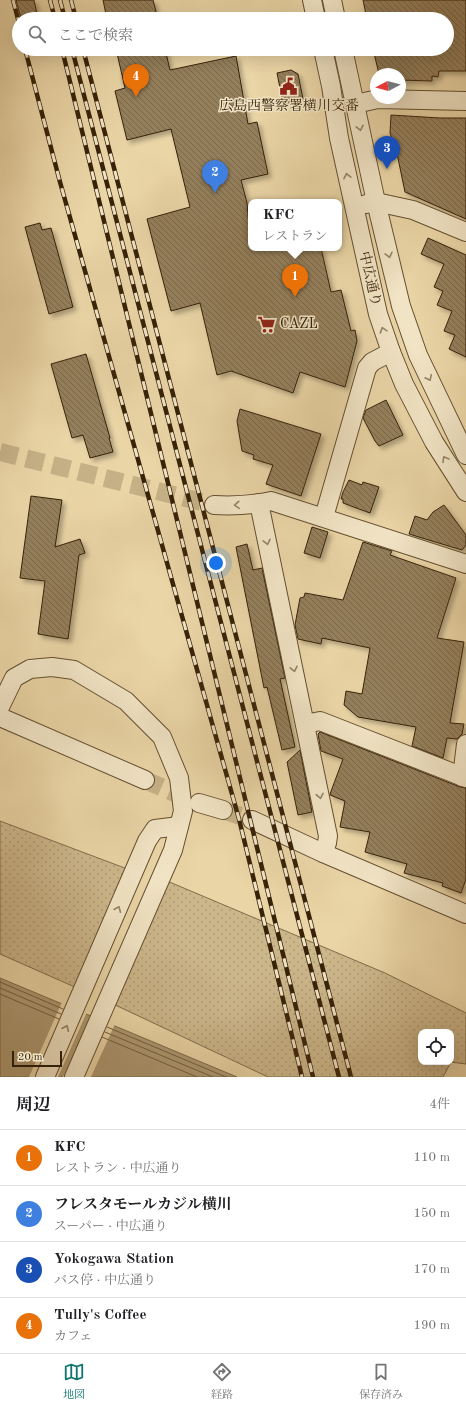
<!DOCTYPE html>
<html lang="ja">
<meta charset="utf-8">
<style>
:root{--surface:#fff;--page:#f6f6f6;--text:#202124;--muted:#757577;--line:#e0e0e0;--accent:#0f766e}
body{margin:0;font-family:"Old Standard TT","Noto Serif JP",serif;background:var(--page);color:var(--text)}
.controls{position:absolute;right:12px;bottom:12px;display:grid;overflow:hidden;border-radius:8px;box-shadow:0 4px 16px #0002}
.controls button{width:36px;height:36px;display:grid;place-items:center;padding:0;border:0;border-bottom:1px solid var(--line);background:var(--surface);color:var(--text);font:20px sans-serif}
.compass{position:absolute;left:370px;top:68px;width:36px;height:36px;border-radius:50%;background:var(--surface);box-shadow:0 4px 16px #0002;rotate:263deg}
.scale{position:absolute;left:12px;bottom:10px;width:50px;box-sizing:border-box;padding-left:4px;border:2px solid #372209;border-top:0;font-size:11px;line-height:14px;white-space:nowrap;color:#372209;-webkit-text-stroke:3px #f1e4c5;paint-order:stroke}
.you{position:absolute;left:216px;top:563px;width:14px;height:14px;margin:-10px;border:3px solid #fff;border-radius:50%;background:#1a73e8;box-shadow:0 0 0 6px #1a73e833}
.badge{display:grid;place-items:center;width:26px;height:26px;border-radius:50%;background:var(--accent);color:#fff;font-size:13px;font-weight:700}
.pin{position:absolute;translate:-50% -33px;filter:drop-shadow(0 1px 2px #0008)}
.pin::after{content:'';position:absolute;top:21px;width:14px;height:12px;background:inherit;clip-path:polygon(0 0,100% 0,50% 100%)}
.popup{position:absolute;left:248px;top:199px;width:94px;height:52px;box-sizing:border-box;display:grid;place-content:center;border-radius:8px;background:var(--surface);filter:drop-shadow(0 1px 3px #0005);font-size:13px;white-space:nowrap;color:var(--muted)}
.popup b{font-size:15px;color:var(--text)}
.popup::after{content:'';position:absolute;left:50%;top:100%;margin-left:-8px;border:8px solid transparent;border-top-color:var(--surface)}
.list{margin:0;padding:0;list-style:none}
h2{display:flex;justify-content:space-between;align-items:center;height:52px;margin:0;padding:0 16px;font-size:17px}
h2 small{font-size:13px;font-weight:400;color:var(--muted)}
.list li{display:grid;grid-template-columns:26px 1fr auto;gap:12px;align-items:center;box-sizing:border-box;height:56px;padding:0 16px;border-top:1px solid var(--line)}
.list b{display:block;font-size:15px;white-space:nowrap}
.list p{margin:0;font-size:13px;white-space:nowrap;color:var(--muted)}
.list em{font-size:13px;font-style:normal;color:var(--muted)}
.icon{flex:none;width:22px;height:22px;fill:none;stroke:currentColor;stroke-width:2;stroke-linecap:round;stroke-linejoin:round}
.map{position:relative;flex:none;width:466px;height:1077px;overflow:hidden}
.search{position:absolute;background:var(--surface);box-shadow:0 4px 16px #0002;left:12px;right:12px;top:12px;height:44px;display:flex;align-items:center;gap:10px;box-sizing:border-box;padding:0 14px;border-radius:22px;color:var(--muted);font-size:15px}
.sheet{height:276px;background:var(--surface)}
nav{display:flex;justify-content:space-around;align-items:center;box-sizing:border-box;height:56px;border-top:1px solid var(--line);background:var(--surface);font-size:11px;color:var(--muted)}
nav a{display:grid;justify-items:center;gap:2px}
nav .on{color:var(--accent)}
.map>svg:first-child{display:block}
.grass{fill:url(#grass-dots);stroke:#826c4a}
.water{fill:#ad9871;stroke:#7e6947}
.pier{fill:#ead5a6}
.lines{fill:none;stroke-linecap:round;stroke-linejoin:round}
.shore{stroke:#725d3d;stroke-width:1}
.building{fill:url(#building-back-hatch);stroke:#372209;filter:url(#shadow)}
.minor-tunnel{stroke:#c6b187;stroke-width:18;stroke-dasharray:18 9;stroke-linecap:butt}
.minor-casing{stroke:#644f30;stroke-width:20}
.minor{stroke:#f1e4c5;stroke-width:18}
.rail-casing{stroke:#372209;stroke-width:4.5}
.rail{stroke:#f1e4c5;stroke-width:3;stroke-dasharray:9;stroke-linecap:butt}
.oneway{stroke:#948367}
.labels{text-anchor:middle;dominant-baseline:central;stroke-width:3;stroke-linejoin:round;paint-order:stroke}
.poi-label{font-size:14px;fill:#372209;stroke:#f1e4c5}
.street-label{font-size:14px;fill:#372209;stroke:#f1e4c5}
</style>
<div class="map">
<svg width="466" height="1077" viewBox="0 0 466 1077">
<defs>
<pattern id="grass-dots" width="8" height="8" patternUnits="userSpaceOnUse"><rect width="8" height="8" fill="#ccb78b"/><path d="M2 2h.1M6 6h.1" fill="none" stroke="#b09d77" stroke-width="1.8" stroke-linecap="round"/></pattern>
<pattern id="building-back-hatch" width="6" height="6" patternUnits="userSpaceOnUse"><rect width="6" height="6" fill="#947f5b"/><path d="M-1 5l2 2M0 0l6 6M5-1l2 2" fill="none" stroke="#7a6849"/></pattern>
<filter id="shadow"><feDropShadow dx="3.5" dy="3.5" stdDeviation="2" flood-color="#0004"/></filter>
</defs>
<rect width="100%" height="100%" fill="#ead5a6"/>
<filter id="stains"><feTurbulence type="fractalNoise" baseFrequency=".005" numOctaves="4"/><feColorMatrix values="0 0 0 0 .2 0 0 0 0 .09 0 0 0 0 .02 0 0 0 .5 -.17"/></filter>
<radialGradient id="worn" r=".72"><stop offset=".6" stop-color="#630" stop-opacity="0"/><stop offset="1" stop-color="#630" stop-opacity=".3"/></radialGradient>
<g class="grass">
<path d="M0,821L130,870L77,988L0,954Z"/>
<path d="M160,878L385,973L466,1013V1064L451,1062V1032H421V1062H451L443,1077H268L111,1003Z"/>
</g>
<path class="water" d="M0,978L237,1077H0Z"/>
<g class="pier">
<path d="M62,1002L87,1012L58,1077H29Z"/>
<path d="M92,1015L115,1024L91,1077H63Z"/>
</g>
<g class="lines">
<g class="shore">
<path d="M0,982L63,1009"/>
<path d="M0,988L61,1014"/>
<path d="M0,994L59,1019"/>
<path d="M107,1027L226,1077"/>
<path d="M105,1032L213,1077"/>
<path d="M102,1037L197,1077"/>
</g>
</g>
<g class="building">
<path d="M16,0H34L38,19H21Z"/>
<path d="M103,0H153L158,19H107Z"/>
<path d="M363,0H466V71H439L438,77L432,76V81L400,80V74H379L373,49H447V19H367Z"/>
<path d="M116,49H165L170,70L236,56L248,124L257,122L268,174L241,180L247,203L251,248H321L331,292L341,290L351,331L355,330L357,341L345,387L300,372L293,393L231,371L217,375L200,303L171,311L147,219L190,207L171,129L127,140L115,91L125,88Z"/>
<path d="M291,70L298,74L303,99L283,103L277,73Z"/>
<path d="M391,115L440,118H466V219L405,192L394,139H392L390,133Z"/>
<path d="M40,223L42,230L51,228L73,307L49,314L25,227Z"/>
<path d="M428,238L466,255V357L449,349L455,335L444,331L452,311L437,305L443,291L434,287L444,264L421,254Z"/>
<path d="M86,354L110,438H109L113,452L90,458L83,435L72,438L51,364Z"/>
<path d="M386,400L403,435L379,446L375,441L363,418L366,410Z"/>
<path d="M240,409L321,434L301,496L266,484L273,465L253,459L254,455L242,451L237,421Z"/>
<path d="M349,480L362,485L363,482L379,487L370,513L343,503V499H341L343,492Z"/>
<path d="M31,496L62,500L55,547L80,539L85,553L79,555L68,639L38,634L45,581L20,578Z"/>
<path d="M444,505L466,535V545L462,550L409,534L415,516L427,520L433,512Z"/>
<path d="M312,527L328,532L320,558L304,553Z"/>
<path d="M363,542L392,551L390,555L456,578L437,638L464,642L450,723L464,724L462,734L457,739L447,738L443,758L412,746L416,727L358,717L344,705L346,691L362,694L370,648L322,638L321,644L298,639L295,625L300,598L304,597L305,593L343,600Z"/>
<path d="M247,544L253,570L262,568L285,678L280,679L295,747L282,750L267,687L264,688L236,547Z"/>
<path d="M320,732L460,787L466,788V879L461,893L442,886L443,883L404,873L407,864L365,852L370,832L340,827L345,801L330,795V794L343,759L321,751L318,734Z"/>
<path d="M300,750L312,812L298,815L287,762Z"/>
</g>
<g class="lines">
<g class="minor-tunnel">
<path d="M0,452L214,505"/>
<path d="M145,780L193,801"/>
<path d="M223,810L252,820"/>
</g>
<defs>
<g id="minor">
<path d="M312,0L316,19"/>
<path d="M332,0L336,19"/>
<path d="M323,49L331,86L339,138L378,314L391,352L404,384L434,442L466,492"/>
<path d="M343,49L376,202L401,306L418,355L466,455"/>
<path d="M355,104L378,99L466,101"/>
<path d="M366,204L376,202L413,210L466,232"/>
<path d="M259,503L328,836L327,843L323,853"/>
<path d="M214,505C233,506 253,505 271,501L466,564"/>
<path d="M324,517L367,368L372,362L391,352"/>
<path d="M0,707L14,678L30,669L52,667L74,670L126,701L162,737L179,778L183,811L173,850L74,1077"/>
<path d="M0,717L145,780"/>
<path d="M305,724L320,721L466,778"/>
<path d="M462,777L466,744"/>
<path d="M199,803L223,810"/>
<path d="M252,820L323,853L466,914"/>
<path d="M45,1077L147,841L155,829L179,826"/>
</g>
</defs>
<use href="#minor" class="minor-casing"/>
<use href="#minor" class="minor"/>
<defs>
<g id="rail">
<path d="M13,0L19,23"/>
<path d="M50,0L55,19"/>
<path d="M60,0L65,19"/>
<path d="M71,0L76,19"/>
<path d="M25,49L60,182L239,819L302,1077"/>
<path d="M62,49L313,1077"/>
<path d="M72,49L339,1077"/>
<path d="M83,49L351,1077"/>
</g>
</defs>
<use href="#rail" class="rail-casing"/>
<use href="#rail" class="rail"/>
</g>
<defs><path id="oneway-chevron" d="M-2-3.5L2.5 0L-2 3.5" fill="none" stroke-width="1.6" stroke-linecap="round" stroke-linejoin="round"/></defs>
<g class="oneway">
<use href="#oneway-chevron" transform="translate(360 128) rotate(78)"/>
<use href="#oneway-chevron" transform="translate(347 176) rotate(-102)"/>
<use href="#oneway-chevron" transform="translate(389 255) rotate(77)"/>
<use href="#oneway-chevron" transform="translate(383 330) rotate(-108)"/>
<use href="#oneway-chevron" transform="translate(429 378) rotate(64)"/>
<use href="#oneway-chevron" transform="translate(445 459) rotate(-121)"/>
<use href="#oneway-chevron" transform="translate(237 505) rotate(176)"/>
<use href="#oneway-chevron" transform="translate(267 542) rotate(78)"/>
<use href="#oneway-chevron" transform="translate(294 669) rotate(78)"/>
<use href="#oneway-chevron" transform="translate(320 796) rotate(79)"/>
<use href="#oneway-chevron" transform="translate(118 909) rotate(-67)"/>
<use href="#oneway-chevron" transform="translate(66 1028) rotate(-67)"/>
</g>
<defs>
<symbol id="civic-bare" viewBox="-9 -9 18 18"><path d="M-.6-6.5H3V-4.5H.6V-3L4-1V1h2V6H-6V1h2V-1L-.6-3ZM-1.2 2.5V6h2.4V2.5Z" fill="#8f2418" stroke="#f1e4c5" stroke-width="2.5" paint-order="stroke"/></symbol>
<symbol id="supermarket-bare" viewBox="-9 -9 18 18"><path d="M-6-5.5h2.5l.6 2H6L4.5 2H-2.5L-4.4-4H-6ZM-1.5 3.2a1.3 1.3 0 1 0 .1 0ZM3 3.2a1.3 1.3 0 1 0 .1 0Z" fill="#8f2418" stroke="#f1e4c5" stroke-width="2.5" paint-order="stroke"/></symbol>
</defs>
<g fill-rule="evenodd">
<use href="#civic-bare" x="276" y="74" width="25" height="25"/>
<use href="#supermarket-bare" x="254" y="312" width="25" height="25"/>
</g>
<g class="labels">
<g class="poi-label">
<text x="289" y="106">広島西警察署横川交番</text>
<text x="280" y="324" text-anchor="start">CAZL</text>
</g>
<g class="street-label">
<text transform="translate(370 279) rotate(77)">中広通り</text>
</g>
</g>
<rect width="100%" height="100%" filter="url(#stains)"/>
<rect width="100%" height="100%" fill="url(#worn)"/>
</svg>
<div class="controls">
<button><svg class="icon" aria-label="locate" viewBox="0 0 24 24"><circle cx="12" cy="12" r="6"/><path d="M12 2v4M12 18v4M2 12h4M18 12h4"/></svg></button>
</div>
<svg class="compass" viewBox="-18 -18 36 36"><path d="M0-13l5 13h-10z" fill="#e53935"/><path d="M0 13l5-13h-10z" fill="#757577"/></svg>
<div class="scale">20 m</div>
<div class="you"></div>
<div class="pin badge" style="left:295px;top:297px;background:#e8710a">1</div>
<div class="popup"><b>KFC</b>レストラン</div>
<div class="pin badge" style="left:215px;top:193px;background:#3f7fe0">2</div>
<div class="pin badge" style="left:387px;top:169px;background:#1a4fb4">3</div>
<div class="pin badge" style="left:136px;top:97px;background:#e8710a">4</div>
<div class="search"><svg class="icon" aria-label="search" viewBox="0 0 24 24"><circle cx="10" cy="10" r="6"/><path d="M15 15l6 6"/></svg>ここで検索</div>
</div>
<section class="sheet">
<h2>周辺<small>4件</small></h2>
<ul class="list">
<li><span class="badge" style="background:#e8710a">1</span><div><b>KFC</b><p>レストラン · 中広通り</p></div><em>110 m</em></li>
<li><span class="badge" style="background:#3f7fe0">2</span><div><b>フレスタモールカジル横川</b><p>スーパー · 中広通り</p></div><em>150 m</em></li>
<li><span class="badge" style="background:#1a4fb4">3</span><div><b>Yokogawa Station</b><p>バス停 · 中広通り</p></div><em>170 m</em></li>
<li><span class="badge" style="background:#e8710a">4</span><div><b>Tully's Coffee</b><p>カフェ</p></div><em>190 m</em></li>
</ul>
</section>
<nav>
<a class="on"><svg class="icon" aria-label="map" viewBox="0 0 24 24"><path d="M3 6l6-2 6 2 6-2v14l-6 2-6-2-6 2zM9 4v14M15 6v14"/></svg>地図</a>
<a><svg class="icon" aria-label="directions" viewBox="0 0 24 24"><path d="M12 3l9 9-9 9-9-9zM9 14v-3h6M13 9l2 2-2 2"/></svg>経路</a>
<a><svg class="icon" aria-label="saved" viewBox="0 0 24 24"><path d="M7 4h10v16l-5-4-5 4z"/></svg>保存済み</a>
</nav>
